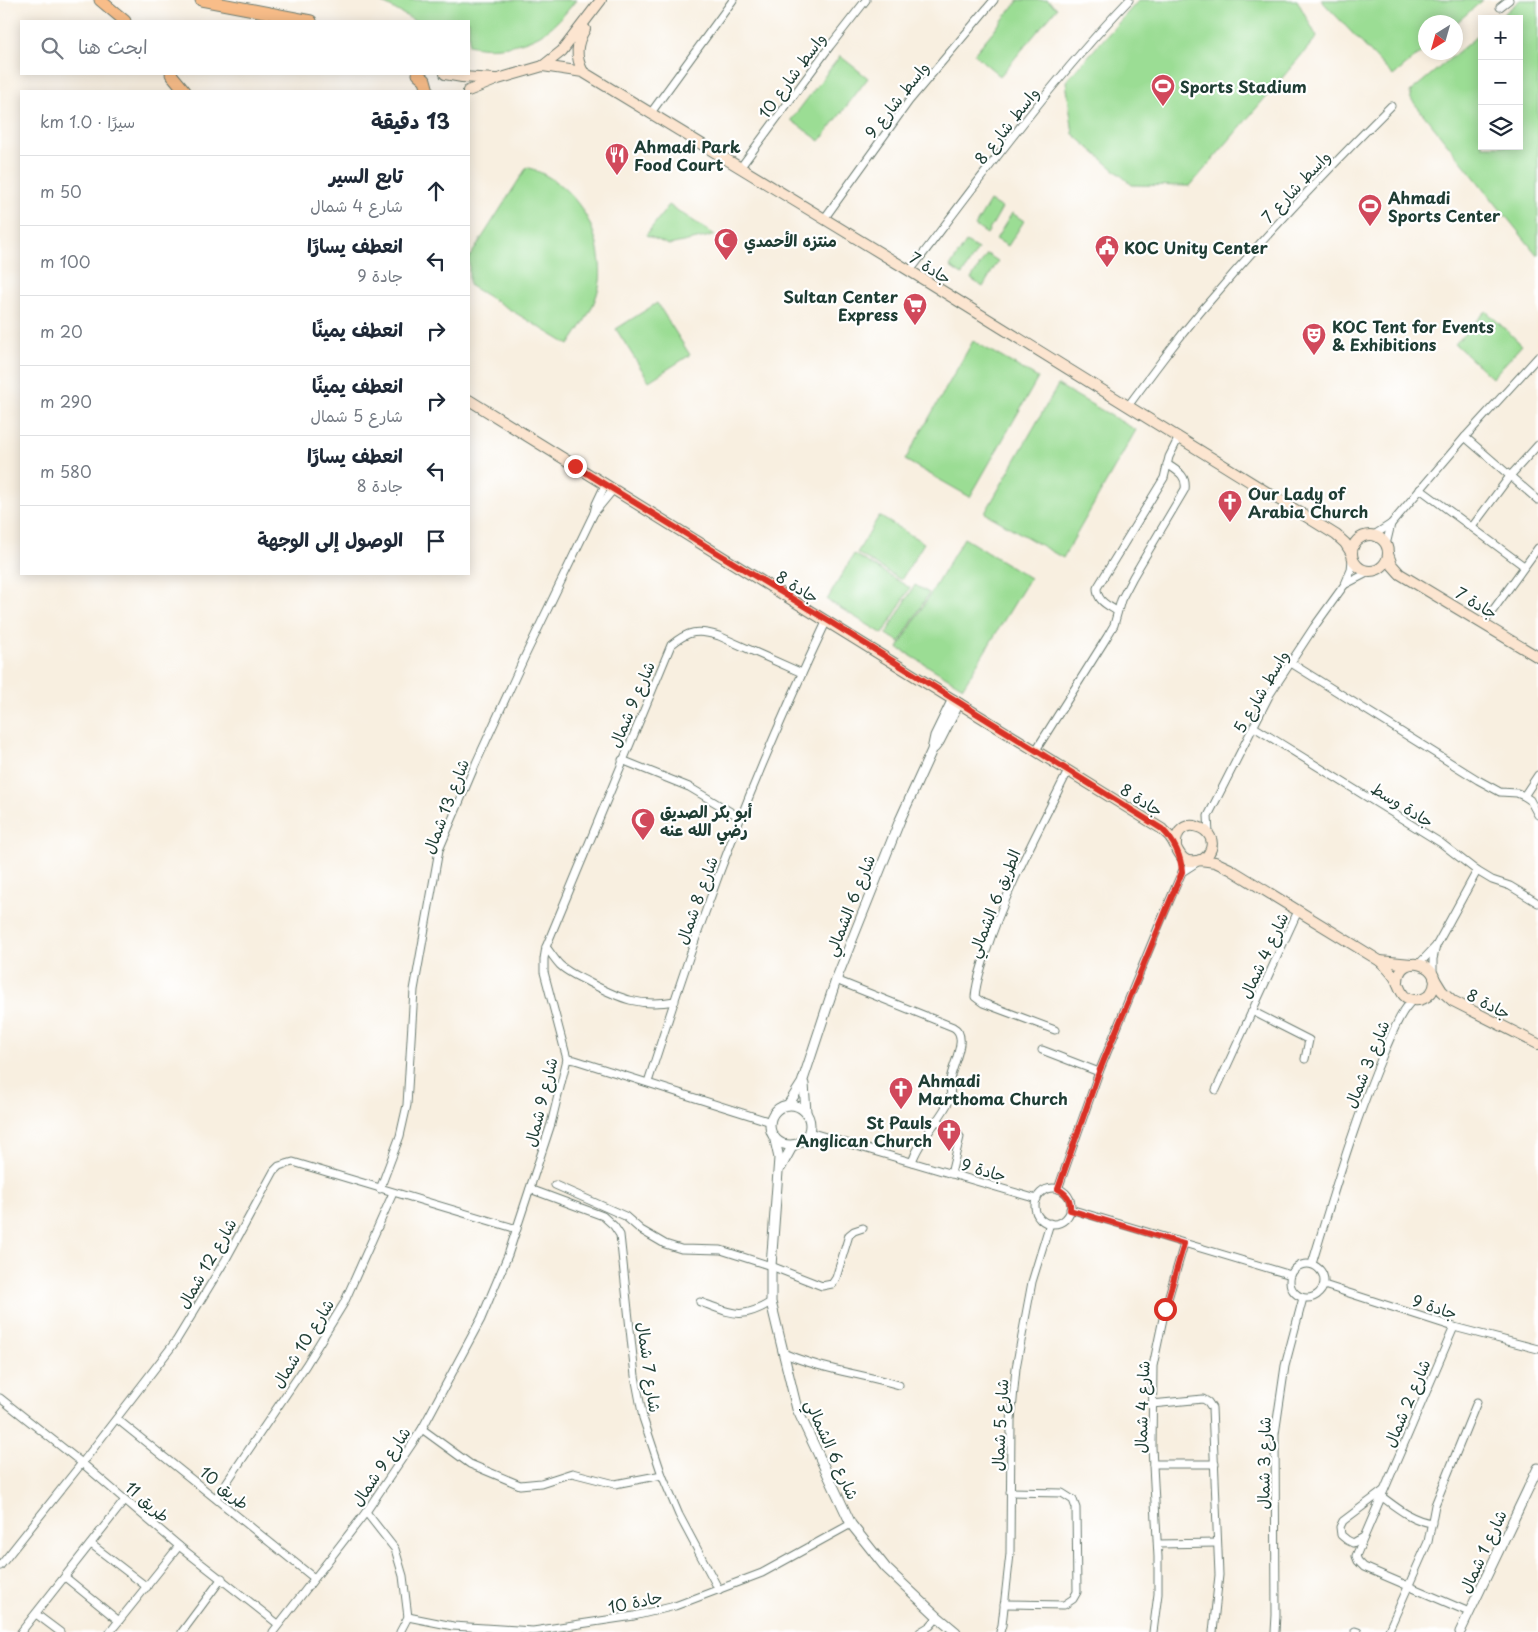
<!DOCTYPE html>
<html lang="ar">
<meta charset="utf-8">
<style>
:root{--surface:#fff;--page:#f2f2f3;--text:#1f2937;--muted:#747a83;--line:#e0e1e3}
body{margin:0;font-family:"Playpen Sans","Playpen Sans Arabic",sans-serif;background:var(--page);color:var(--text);direction:rtl}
.controls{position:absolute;right:15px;top:15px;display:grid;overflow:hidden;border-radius:0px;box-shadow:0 2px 12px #0003}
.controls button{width:45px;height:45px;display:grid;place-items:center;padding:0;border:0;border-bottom:1px solid var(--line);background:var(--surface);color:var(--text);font:25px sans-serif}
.compass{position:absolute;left:1418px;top:15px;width:45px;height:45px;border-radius:50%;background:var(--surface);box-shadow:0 2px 12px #0003;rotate:217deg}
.stop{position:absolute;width:15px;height:15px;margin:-11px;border:4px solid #d93025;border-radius:50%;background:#fff}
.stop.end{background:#d93025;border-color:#fff;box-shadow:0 1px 5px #0008}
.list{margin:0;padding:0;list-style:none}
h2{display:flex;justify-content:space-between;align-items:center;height:65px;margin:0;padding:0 20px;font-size:21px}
h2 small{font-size:16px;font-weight:400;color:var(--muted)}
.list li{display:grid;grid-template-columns:32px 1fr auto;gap:15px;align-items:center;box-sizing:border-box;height:70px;padding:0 20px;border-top:1px solid var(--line)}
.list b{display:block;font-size:19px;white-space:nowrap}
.list p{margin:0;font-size:16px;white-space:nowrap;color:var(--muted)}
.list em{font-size:16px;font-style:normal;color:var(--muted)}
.icon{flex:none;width:28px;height:28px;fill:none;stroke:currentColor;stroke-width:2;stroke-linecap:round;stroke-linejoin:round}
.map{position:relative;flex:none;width:1538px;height:1632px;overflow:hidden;direction:ltr}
.search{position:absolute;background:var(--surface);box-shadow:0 2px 12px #0003;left:20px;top:20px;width:450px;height:55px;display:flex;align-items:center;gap:12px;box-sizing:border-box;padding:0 18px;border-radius:0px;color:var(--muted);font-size:19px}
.panel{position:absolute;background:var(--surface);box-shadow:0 2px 12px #0003;left:20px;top:90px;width:450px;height:485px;border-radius:0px;direction:rtl}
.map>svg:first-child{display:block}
.green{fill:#9bdd94;stroke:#5d8d64}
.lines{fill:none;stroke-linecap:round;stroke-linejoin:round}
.minor-casing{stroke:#6b7b70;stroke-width:9}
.tertiary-casing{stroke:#6b7b70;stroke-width:11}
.secondary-casing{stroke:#6b7b70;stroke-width:12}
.primary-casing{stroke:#6b7b70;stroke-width:13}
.minor{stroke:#fff;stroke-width:7}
.tertiary{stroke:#fff;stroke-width:9}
.secondary{stroke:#fce5d0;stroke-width:10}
.primary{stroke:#f8bd89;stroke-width:11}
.route{stroke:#d93025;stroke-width:6}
.labels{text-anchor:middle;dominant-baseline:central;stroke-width:4.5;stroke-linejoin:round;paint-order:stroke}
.street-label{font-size:16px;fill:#1f3d34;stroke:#fff}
.poi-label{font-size:16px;font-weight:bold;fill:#1f3d34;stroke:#fff;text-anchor:start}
</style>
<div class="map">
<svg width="1538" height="1632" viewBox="0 0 1538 1632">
<rect width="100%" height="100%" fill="#fff"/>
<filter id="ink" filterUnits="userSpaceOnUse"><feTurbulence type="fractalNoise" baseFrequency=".02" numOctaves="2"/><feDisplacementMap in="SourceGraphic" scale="10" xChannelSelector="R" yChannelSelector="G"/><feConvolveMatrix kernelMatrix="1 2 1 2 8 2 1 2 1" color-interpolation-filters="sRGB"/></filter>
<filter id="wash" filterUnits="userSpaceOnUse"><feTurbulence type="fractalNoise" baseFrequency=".0096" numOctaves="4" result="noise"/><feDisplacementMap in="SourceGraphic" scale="20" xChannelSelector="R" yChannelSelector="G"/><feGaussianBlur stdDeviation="1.12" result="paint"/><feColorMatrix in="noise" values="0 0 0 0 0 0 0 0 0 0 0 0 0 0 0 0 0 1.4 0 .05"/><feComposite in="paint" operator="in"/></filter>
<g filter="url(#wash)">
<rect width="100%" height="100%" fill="#f8efe0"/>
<g class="green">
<path d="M374,0H576C566,13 554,27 540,35C520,46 491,51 469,45V21H415L387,5Z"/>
<path d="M1019,0H1047L1057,8L1000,76L974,54Z"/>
<path d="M1139,0H1297L1317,37L1190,186L1132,185L1073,134L1066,81Z"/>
<path d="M1321,0H1483L1456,23L1426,22L1425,49L1393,76Z"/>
<path d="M1520,0H1538V256L1411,99L1410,92L1482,32V146H1519V19H1498Z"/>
<path d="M840,56L868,78L820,141L791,120Z"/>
<path d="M527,167C565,180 590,210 598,249C600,262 602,275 599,287C594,309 581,327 569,345L469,285V258Z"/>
<path d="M990,201L1002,208L987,234L975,226Z"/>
<path d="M669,205L715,235L669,245L646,235Z"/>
<path d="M1012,213L1024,221L1008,246L996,239Z"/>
<path d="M966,242L978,249L962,275L950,267Z"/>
<path d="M987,254L998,261L983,287L971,279Z"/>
<path d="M657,303L690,355L649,381L616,329Z"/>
<path d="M1486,311L1522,345L1492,378L1455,344Z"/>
<path d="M973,341L1038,378L970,497L905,460Z"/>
<path d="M1058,385L1136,430L1063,558L985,513Z"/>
<path d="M879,516L924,543L901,580L857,553Z"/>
<path d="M964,538L1030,578L963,687L898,648Z"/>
<path d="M854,554L910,588L883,634L827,600Z"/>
<path d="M915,585L929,593L900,642L886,634Z"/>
</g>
</g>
<g filter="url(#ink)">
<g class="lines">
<defs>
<g id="minor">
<path d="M1500,7L1509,0"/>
<path d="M650,114L733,0"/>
<path d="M740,168L830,46L866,0"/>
<path d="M824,219L909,101L994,0"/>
<path d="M910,271C980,179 1049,84 1129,0"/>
<path d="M1128,406C1156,368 1184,330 1215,295C1271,229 1330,167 1391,106"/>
<path d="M1465,437L1538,500"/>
<path d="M1420,489L1524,566"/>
<path d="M594,513L613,490"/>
<path d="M1472,527L1510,476L1538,445"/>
<path d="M1374,535L1391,524L1465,437L1538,357"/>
<path d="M1386,545L1391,524"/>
<path d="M1346,584L1371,571"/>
<path d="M1117,611C1107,605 1097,601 1097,588L1164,478L1169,457L1179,437"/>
<path d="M1483,624L1538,548"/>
<path d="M1291,663L1478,780L1500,792L1517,793L1524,796L1530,800L1538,815"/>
<path d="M1254,727L1441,843L1477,871L1492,880L1510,886L1538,903"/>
<path d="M1036,750L1107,637L1114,625L1121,600L1133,577L1185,489C1187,475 1177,471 1167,464"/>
<path d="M622,760L689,787L741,818"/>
<path d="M1524,796L1538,775"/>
<path d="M1209,834L1208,816L1270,694L1314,627L1345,584L1351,570L1352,559"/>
<path d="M546,947C551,953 555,960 560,965C568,973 581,978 590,983C621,999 639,1007 675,1001"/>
<path d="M1419,964L1436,946L1477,871"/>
<path d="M1433,974V959L1436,946"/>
<path d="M836,980L953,1027C970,1036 952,1065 950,1080C949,1086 952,1092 950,1099C940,1121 920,1138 912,1162"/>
<path d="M1252,1011L1309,1040L1305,1059"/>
<path d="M1055,1030L983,1003L975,997C976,981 982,967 986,952C1006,889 1039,830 1068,771"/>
<path d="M1042,1050L1099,1072"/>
<path d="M567,1059L575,1060L771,1122"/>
<path d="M648,1082C667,1024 685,966 706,910C741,811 782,715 827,620"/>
<path d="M1216,1090L1298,911"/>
<path d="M936,1120L957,1132L960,1137L951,1174"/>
<path d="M809,1132L1037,1199"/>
<path d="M555,1185L625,1216L641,1230L665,1244L681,1249L721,1250L771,1266L822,1286L832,1284L836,1278L849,1235L854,1231L863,1228"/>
<circle cx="1053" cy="1206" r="18"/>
<path d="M380,1189L400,1136L407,1105L414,990L439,850L476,763L525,656L594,513L596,504L605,485"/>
<path d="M530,1189L603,1216L614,1226L620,1235L635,1376L643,1418L662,1475L679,1515L719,1590"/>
<path d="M1058,1189L1099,1072L1160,923L1182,872L1196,863"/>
<path d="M1070,1209L1291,1275"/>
<circle cx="1307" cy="1281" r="17"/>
<path d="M1312,1264C1334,1192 1355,1119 1385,1050C1393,1033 1399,1013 1413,1000"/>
<path d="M1324,1285L1454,1327L1538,1349"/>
<path d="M700,1302C732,1313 740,1321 771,1302"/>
<path d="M1454,1327L1356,1556L1358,1561L1364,1567L1469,1612"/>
<path d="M783,1353C820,1369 861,1374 899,1385"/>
<path d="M0,1398L82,1463L179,1546L278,1624"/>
<path d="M1152,1404L1203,1399L1208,1402L1212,1408L1219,1575L1213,1632"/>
<path d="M117,1419L314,1578"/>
<path d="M422,1429L470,1464L520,1485L541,1483L572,1473L615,1484L662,1475"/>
<path d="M1153,1464H1215"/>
<path d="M1381,1496C1397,1508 1411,1520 1432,1523"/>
<path d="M216,1498L306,1365L344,1303L393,1193"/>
<path d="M366,1512L395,1549L403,1576L408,1617L400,1632"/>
<path d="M1362,1538L1353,1543L1347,1540L1341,1535L1340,1527L1343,1521L1383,1491"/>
<path d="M91,1544L147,1587"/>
<path d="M1158,1544L1217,1543"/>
<path d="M0,1566L82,1463L176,1341L226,1259L274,1171L279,1166L293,1162L517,1229"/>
<path d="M65,1577L119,1621"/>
<path d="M1004,1604L1064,1605L1073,1599L1077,1592L1076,1508L1073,1500L1062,1493L1010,1492"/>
<path d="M36,1614L60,1632"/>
<path d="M408,1617L453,1626L533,1631L634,1616L675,1606L762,1573L851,1524"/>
<path d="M1355,1631L1358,1632"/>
<path d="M21,1632L125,1500"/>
<path d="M110,1632L179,1546"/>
<path d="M182,1632L222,1578"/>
<path d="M273,1632L366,1512L422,1429L481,1319L508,1255L551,1124L567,1059L544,972V959L546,947L671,645C688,631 698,629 719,636L802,673"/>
<path d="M920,1632L930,1626L938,1617"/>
<path d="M1000,1632L1002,1625L1010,1554L1011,1421L1016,1368L1032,1282L1050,1223"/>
<path d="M1153,1632L1158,1594V1557L1152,1447L1153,1366L1165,1309L1184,1244"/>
<path d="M1275,1632L1276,1615L1275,1434L1285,1366L1303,1298"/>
<path d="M1388,1632L1428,1542L1435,1505L1477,1402"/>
</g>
<g id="tertiary">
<path d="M934,748L939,742L959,703"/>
<path d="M804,1084L806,1112"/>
<path d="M788,1105L802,1083L836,980L900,820L932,750L935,736L953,699"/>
<circle cx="790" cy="1125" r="20"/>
<path d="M774,1136L779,1158L771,1266V1302L797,1409L851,1524L886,1568L938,1617L956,1632"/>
<path d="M781,1167L793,1145"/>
<path d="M1460,1632L1538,1468"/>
</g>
<g id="secondary">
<path d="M543,66L562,51L601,0"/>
<path d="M583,72C575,56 576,44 585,29"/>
<path d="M445,74L462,77L495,79"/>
<path d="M468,91L498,79L543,66L583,72L910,271L1336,535L1345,543L1352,554"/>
<path d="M469,400L1162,829C1164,832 1168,834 1170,837C1178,847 1179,864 1196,861C1201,861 1206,858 1209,853C1224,828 1174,810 1176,847"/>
<circle cx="1370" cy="553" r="18"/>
<path d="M1388,554L1392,565L1400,574L1538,657"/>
<path d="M1200,860L1215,862L1230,869L1380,961C1386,967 1394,974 1397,982C1401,990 1402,999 1414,1000C1420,1001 1427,998 1431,993C1449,966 1398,949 1398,982"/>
<path d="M1380,961L1411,964"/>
<path d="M1434,978L1442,991L1453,1001L1538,1044"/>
</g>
<g id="primary">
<path d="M100,0L125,21"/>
<path d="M201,0L311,21"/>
<path d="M171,74L185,91"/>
<path d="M418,74L425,80L428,91"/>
</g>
</defs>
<use href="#minor" class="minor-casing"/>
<use href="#tertiary" class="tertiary-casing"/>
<use href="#secondary" class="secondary-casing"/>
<use href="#primary" class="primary-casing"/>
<use href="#minor" class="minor"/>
<use href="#tertiary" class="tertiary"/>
<use href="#secondary" class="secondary"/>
<use href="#primary" class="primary"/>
</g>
</g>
<g class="lines" filter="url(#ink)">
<path class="route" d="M575,466L827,620L1162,829C1174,841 1181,855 1182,872L1099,1072L1058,1189C1067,1194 1071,1199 1070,1210L1184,1244L1165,1309"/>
</g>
<defs>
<symbol id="stadium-pin" viewBox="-11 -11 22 30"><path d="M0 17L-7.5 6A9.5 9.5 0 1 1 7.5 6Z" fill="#d1495b" stroke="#fff"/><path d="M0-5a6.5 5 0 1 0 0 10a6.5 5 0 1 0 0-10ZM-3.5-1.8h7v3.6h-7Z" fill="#fff"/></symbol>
<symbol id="restaurant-pin" viewBox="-11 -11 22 30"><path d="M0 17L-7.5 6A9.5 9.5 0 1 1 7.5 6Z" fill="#d1495b" stroke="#fff"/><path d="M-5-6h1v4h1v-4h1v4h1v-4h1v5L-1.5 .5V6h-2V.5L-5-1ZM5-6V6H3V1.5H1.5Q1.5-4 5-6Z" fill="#fff"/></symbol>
<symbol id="mosque-pin" viewBox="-11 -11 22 30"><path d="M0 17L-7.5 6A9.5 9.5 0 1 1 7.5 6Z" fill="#d1495b" stroke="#fff"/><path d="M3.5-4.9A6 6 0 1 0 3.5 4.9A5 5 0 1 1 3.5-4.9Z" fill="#fff"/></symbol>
<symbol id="civic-pin" viewBox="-11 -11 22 30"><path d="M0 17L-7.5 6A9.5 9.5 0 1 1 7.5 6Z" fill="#d1495b" stroke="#fff"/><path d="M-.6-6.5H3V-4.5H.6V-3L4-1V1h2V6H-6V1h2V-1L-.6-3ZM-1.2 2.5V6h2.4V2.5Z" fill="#fff"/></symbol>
<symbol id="supermarket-pin" viewBox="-11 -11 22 30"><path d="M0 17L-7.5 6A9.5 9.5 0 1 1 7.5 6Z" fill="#d1495b" stroke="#fff"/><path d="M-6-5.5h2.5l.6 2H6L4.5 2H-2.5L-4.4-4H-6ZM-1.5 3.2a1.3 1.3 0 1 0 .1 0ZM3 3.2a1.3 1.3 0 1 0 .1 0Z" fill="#fff"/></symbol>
<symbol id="theatre-pin" viewBox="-11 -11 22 30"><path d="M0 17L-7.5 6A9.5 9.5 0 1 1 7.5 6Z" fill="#d1495b" stroke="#fff"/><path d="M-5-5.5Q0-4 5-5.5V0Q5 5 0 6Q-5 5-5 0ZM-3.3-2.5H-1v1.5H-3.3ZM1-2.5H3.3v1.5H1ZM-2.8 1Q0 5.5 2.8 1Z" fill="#fff"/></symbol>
<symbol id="church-pin" viewBox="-11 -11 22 30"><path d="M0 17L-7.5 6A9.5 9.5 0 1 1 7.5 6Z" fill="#d1495b" stroke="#fff"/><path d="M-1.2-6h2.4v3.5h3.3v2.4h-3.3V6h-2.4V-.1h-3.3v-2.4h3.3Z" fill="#fff"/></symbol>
</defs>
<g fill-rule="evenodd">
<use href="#stadium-pin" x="1149" y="72" width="28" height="38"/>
<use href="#restaurant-pin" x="603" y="141" width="28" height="38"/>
<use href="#stadium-pin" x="1356" y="192" width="28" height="38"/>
<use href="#mosque-pin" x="712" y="226" width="28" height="38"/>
<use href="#civic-pin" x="1093" y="233" width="28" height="38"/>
<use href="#supermarket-pin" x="901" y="291" width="28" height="38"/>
<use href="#theatre-pin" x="1300" y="321" width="28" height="38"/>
<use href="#church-pin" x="1216" y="488" width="28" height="38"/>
<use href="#mosque-pin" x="629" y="806" width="28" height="38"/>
<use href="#church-pin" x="887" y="1075" width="28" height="38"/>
<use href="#church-pin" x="935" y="1117" width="28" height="38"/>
</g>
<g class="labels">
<g class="street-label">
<text transform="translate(791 75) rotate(-54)">واسط شارع 10</text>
<text transform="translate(896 99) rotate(-52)">واسط شارع 9</text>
<text transform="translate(1006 125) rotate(-52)">واسط شارع 8</text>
<text transform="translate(1295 186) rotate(-47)">واسط شارع 7</text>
<text transform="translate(931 267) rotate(32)">جادة 7</text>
<text transform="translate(798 586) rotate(31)">جادة 8</text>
<text transform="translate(1477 602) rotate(31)">جادة 7</text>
<text transform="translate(1260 691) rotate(-60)">واسط شارع 5</text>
<text transform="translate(631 704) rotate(-67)">شارع 9 شمال</text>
<text transform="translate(1142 799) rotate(32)">جادة 8</text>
<text transform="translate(1403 804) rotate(32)">جادة وسط</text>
<text transform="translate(445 806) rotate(-69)">شارع 13 شمال</text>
<text transform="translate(696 900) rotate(-70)">شارع 8 شمال</text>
<text transform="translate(993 903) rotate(-68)">الطريق 6 الشمالي</text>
<text transform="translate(849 905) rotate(-68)">شارع 6 الشمالي</text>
<text transform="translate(1263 955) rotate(-65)">شارع 4 شمال</text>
<text transform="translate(1489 1003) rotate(27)">جادة 8</text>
<text transform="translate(1366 1064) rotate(-68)">شارع 3 شمال</text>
<text transform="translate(540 1102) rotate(-76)">شارع 9 شمال</text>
<text transform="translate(984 1169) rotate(16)">جادة 9</text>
<text transform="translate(206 1263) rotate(-60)">شارع 12 شمال</text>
<text transform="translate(1435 1306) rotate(18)">جادة 9</text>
<text transform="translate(302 1343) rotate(-58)">شارع 10 شمال</text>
<text transform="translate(650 1367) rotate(82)">شارع 7 شمال</text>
<text transform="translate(1406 1403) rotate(-67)">شارع 2 شمال</text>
<text transform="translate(1141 1407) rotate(-88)">شارع 4 شمال</text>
<text transform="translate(999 1425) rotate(-87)">شارع 5 شمال</text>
<text transform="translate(833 1449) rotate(66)">شارع 6 الشمالي</text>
<text transform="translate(1263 1463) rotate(-89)">شارع 3 شمال</text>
<text transform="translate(380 1466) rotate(-56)">شارع 9 شمال</text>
<text transform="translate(225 1487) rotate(39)">طريق 10</text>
<text transform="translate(148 1501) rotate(41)">طريق 11</text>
<text transform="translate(1482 1551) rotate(-65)">شارع 1 شمال</text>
<text transform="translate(635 1601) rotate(-12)">جادة 10</text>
</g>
<g class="poi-label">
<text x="1180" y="86">Sports Stadium</text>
<text x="634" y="146">Ahmadi Park<tspan x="634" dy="18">Food Court</tspan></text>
<text x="1388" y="197">Ahmadi<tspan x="1388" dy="18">Sports Center</tspan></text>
<text x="744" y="240">منتزه الأحمدي</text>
<text x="1124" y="247">KOC Unity Center</text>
<text x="898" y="296" text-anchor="end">Sultan Center<tspan x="898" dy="18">Express</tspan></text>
<text x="1332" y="326">KOC Tent for Events<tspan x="1332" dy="18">&amp; Exhibitions</tspan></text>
<text x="1248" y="493">Our Lady of<tspan x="1248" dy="18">Arabia Church</tspan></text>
<text x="660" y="811">أبو بكر الصديق<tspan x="660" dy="18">رضي الله عنه</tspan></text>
<text x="918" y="1080">Ahmadi<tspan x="918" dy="18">Marthoma Church</tspan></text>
<text x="932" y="1122" text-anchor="end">St Pauls<tspan x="932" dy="18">Anglican Church</tspan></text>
</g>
</g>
</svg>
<div class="controls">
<button>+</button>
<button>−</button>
<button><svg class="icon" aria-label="layers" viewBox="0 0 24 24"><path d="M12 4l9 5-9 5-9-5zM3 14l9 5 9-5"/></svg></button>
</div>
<svg class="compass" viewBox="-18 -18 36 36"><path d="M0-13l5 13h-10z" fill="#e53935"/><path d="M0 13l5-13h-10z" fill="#747a83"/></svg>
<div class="stop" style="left:1165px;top:1309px"></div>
<div class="stop end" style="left:575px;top:466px"></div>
<div class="search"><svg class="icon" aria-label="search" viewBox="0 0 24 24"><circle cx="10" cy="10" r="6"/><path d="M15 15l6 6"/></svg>ابحث هنا</div>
<section class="panel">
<h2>13 دقيقة<small>سيرًا · 1.0 km</small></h2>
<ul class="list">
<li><svg class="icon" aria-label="ahead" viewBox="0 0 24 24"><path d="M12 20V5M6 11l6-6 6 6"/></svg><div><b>تابع السير</b><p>شارع 4 شمال</p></div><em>50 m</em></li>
<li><svg class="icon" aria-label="left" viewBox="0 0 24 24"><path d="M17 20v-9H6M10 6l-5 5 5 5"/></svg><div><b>انعطف يسارًا</b><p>جادة 9</p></div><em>100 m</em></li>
<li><svg class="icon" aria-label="right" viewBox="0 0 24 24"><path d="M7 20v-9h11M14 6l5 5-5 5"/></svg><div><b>انعطف يمينًا</b></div><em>20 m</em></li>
<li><svg class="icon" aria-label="right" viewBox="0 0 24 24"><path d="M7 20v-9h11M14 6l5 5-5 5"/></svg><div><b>انعطف يمينًا</b><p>شارع 5 شمال</p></div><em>290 m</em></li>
<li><svg class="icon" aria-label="left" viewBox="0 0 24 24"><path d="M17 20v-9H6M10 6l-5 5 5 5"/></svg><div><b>انعطف يسارًا</b><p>جادة 8</p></div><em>580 m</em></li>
<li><svg class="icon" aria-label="arrive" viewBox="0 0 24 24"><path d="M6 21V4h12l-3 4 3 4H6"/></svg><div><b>الوصول إلى الوجهة</b></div></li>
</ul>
</section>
</div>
